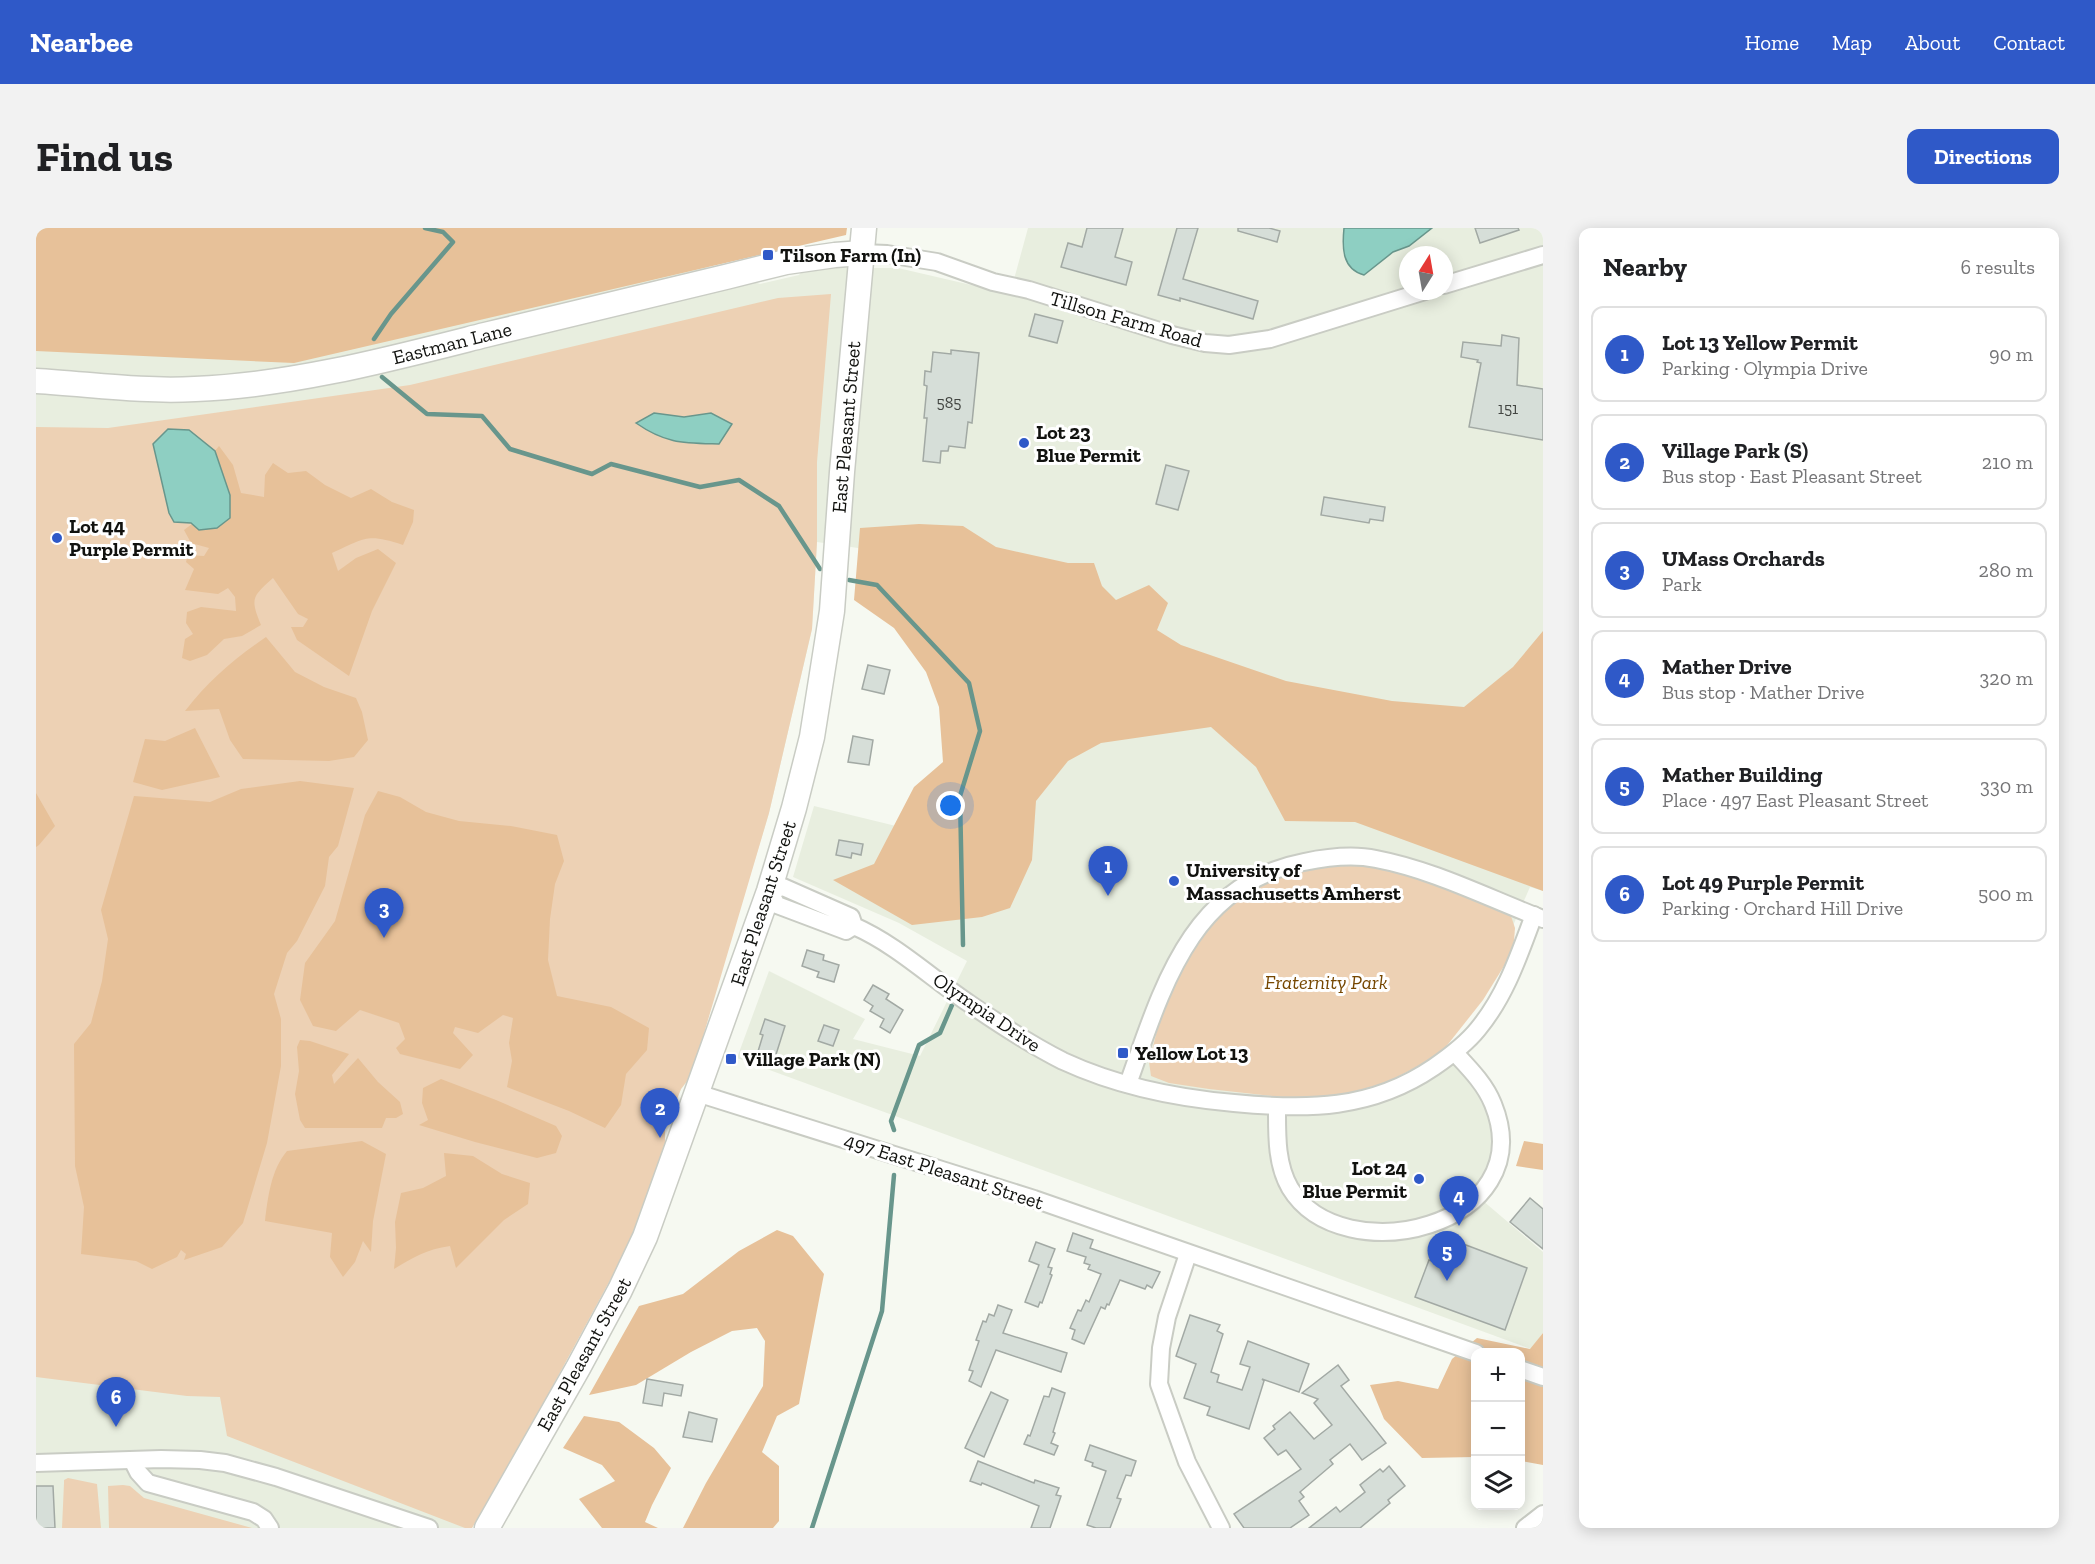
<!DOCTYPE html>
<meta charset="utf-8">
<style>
:root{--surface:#fff;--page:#f2f2f2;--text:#202124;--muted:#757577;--line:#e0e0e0;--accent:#2f59c8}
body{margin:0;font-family:"Zilla Slab",serif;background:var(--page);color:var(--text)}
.controls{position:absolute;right:18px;bottom:18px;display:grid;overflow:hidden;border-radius:12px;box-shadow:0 3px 15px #0003}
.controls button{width:54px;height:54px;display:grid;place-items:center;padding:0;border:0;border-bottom:2px solid var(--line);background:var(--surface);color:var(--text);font:30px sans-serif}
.compass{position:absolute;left:1363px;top:18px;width:54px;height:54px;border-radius:50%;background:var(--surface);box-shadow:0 3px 15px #0003;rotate:11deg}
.you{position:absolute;left:915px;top:578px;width:21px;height:21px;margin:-15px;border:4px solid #fff;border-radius:50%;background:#1a73e8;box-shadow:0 0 0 9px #1a73e833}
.badge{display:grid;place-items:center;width:39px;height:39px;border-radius:50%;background:var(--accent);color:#fff;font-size:20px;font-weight:700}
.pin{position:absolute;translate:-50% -50px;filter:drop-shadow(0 2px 3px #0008)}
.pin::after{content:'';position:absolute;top:32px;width:21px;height:18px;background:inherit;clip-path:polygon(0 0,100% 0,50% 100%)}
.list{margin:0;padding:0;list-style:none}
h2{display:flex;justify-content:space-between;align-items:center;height:78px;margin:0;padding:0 24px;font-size:26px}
h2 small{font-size:20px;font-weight:400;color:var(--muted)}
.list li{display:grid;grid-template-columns:39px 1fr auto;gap:18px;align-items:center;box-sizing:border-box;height:96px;margin:0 12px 12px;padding:0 12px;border:2px solid var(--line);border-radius:12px}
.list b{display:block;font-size:22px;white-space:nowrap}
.list p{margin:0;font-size:20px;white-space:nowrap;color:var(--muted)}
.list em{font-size:20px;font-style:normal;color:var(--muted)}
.icon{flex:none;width:33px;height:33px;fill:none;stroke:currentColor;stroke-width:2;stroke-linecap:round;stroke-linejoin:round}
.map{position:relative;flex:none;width:1507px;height:1300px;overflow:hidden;border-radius:12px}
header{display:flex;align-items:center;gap:36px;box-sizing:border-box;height:84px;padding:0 30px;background:var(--accent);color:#fff}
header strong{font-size:28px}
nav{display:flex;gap:33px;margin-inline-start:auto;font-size:21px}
.intro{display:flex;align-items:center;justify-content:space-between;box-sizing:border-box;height:144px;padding:0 36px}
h1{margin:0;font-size:42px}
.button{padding:15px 27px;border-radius:12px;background:var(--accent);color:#fff;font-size:21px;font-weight:700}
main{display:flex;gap:36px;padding:0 36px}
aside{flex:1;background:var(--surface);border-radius:12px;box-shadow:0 3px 15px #0003}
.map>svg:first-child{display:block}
.built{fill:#e8eedf;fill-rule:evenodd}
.green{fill:#edd1b4}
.forest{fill:#e7c199}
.water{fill:#8ecfc2;stroke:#68968c;stroke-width:1.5}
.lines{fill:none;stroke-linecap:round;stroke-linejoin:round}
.stream{stroke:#68968c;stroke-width:4.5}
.building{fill:#d6ded8;stroke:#a2a9a4;stroke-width:1.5}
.street-casing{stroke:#c9ccc4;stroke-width:20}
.secondary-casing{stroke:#c9ccc4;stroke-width:27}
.street{stroke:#fff;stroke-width:16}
.secondary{stroke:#fff;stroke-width:24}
.poi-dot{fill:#2f59c8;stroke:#fff;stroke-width:2}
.labels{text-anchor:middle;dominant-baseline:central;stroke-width:6;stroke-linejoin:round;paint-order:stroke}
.number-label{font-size:16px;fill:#424541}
.poi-label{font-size:20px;font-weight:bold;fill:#11120f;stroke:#fff;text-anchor:start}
.street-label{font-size:20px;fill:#11120f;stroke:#fff}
.park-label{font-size:20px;font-style:italic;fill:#764700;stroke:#fff}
</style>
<header>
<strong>Nearbee</strong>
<nav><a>Home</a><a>Map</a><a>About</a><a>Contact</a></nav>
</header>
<div class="intro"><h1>Find us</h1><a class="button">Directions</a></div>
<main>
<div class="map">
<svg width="1507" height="1300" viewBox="0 0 1507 1300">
<rect width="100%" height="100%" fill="#f6f9f1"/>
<path class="built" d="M0,0H674L670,62L716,53L724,56L763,47L767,42L795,40H862L974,66L992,0H1507V663L1494,659L1458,741L1408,813L1444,859L1460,900V924L1439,966L1507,1024V1105L1495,1121L701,830L733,743L829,791L817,811L884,828L931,733L863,695L757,649L778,578L905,609L987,529L822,320L781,314L776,401L733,585L652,853L645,861L629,901V927L436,1300H0ZM1372,27H1408V63H1372Z"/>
<g class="green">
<path d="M795,66L781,234V314L776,401L733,585L659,836L654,849L645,861L629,901V927L591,1021L501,1187L436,1300H429L191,1208L184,1169L151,1168L0,1149V199L72,200L374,157L742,70Z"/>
<path d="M1310,636L1349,640L1386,650L1475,688L1479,700L1478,713L1473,730L1447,772L1409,820L1397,830L1352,854L1306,867L1264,871L1173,861L1133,855L1115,848L1113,834L1125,787L1154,722L1184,681L1224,656L1260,644Z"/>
<path d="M32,1250L61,1256L65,1300H26L28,1255V1252Z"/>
<path d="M87,1257L94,1258L108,1270L216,1300H73L72,1258Z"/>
</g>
<g class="forest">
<path d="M0,0H811L810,7L258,135L0,123Z"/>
<path d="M183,218L197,237L205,265L228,269L229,247L237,235L252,245L270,243L289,257L315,270L335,261L356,274L378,282L377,294L367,317C331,305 329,310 296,325L302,343L320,330L342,321L360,335L336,383L313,448L261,412L255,399H267L272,391L262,386L237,350C216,369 214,370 225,397L206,408L188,411L171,427L154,433L146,430L149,411L157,406L150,395L151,384L165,379L200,383L199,369L192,360L182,366L149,362L158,341L150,334L152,327L168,328L173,320L155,315L148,302L194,267L179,223Z"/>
<path d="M883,296L927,298L960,319L1032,335H1058L1066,358L1080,372L1113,357L1132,375L1121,402L1145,417L1250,453L1356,473L1428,479L1477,439L1507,403V663L1319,594L1249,593L1220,539L1175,499L1065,515L1032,533L1000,573L996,632L974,680L946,689L876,697L797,652L838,636L878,559L907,534L903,479L890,444L858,400L818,372L824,300Z"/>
<path d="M230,409L259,444L288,459L320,470L326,484L332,512L318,529L293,533L207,531L194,512L183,481L149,483C173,452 198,431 230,409Z"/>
<path d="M159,500L184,549L126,562L97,554L109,511L129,513Z"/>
<path d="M264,553L318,560L302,618L293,629L289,658L261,713L251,725L238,766L245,791V838L231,915L207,995L186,1019L148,1032L150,1026L145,1022L141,1029L116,1041L100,1033L45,1026L48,979L39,938L38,816L55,795L66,753L72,711L65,682L98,568L174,574L205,561Z"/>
<path d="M342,563L364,569L390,584L423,593L475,598L521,607L528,633L519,656L514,691L512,732L521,768L575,779L613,800L611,822L590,846L585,877L569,900L533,883L471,859L476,833L473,815L477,790L467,787L442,805L419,799L417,805L437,827L424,841L364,826L360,820L369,811L363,795L324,782L300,803L277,798L264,772L269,735L299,693L329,587Z"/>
<path d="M0,565L19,598L3,617L0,619Z"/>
<path d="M264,812L274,813L313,826L296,847L298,856L322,830L342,854L364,874L367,886L360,890H350L346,900H269L264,892L259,866L263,843L261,819Z"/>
<path d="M405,851L460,872L520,898L526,908L520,925L501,930L439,914L383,897L392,892L386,875L387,860Z"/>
<path d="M326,913L350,926L337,993L335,1024L327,1013L319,1034L307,1049L294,1029L296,1005L229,993C232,969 235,942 251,923Z"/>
<path d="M1488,913L1507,916V942L1480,938Z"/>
<path d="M408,925L437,928L466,946L494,955L492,976L468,992L420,1040L414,1018C391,1021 376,1030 358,1041L360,1020L359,994L365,965L387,960L410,948Z"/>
<path d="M741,1002L757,1008L788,1046L763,1176L741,1188L726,1224L743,1238V1293L737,1300H647L670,1255L727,1158L729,1113L721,1100L696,1103L655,1124L600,1157L553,1167L603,1078L647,1066L703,1023Z"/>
<path d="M1507,1105V1237L1485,1233L1484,1124H1440L1439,1229L1386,1230L1348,1191L1334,1157L1362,1153L1402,1161L1416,1131L1441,1110L1494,1121Z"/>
<path d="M548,1188L583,1194L618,1220L635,1240L616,1277L609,1294L622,1300H566L543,1271L579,1253L566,1237L527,1220Z"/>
</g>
<g class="water">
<path d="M1308,0H1396L1373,18L1357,24L1328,47C1306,41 1306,20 1308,0Z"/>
<path d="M618,185L648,189L675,185L696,196L683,216C648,215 630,216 600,195Z"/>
<path d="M132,201L153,202L179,223L194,267V290L181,300L163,302L155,295L138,294L133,285L117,216Z"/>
</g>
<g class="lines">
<g class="stream">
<path d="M338,111L355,86L417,14L407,4L389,0"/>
<path d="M346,149L391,186L446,188L474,221L556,246L575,236L664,259L703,252L743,278L784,341"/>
<path d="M813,352L841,357L933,455L944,503L924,568L927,717"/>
<path d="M858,902L855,893L883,817L904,805L916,777"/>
<path d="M776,1300L846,1083L858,947"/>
</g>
</g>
<g class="building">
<path d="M1051,0H1087L1079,29L1096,34L1090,57L1025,39L1032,15L1046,19Z"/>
<path d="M1141,0H1162L1147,51L1222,73L1217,91L1144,70V73L1122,67Z"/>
<path d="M1202,0H1233L1244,3L1241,14L1202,3Z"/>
<path d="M1439,0H1482L1483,2L1444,15Z"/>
<path d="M999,86L1027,93L1021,115L993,108Z"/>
<path d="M1466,107L1483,110L1481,157L1507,161V212L1433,199L1445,135L1441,134L1442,132L1425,129L1427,114L1465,118Z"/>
<path d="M915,122L943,125L936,195L932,194L929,220L913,218L912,223H905L904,235L887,233L891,190H888L891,158L888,157L889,143L895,144L897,124L915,126Z"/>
<path d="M1130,237L1153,243L1142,282L1120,276Z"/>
<path d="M1288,269L1349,279L1347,293L1334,291L1333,295L1285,287Z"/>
<path d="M832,437L854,442L848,466L826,461Z"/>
<path d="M817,508L837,512L833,537L812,534Z"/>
<path d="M803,612L827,616L825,627L816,625L815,630L800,627Z"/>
<path d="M771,722L788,727L787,732L803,737L798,754L781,749L783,744L766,738Z"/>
<path d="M837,757L853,766L850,771L867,782L854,805L844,799L848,791L834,783L837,778L828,772Z"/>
<path d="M729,791L749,798L737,836L720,830L727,807L724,806Z"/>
<path d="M788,797L803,802L797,818L782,813Z"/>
<path d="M1494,970L1507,981V1021L1474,994Z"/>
<path d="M1037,1005L1057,1012L1054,1020L1124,1044L1116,1060L1111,1057L1109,1061L1084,1052L1073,1077L1071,1076L1069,1081L1065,1079L1048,1116L1036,1111L1039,1102L1034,1100L1042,1082L1045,1083L1050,1072L1053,1074L1065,1046L1052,1041L1054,1037L1048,1035L1050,1029L1031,1023Z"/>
<path d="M1000,1014L1019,1021L1012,1039L1016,1040L1014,1046L1016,1047L1006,1075L1004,1074L1002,1079L989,1074L1003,1037L993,1033Z"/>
<path d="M1422,1014L1491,1040L1469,1102L1379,1069L1393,1032L1412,1039Z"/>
<path d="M962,1077L976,1082L967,1105L1031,1125L1025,1144L960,1122L945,1159L933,1153L937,1143L933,1142L943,1113L940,1112L947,1093L950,1094L953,1086L958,1088Z"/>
<path d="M1154,1087L1184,1097L1181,1103L1187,1106L1175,1144L1183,1147L1181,1154L1206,1162L1214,1139L1204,1136L1212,1113L1273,1136L1263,1164L1226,1151L1228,1153L1213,1201L1171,1187L1174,1179L1148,1170L1160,1136L1140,1128Z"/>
<path d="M1302,1137L1313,1152L1305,1158L1350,1215L1326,1232L1314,1216L1294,1232L1297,1236L1264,1264L1268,1269L1263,1273L1273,1287L1254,1300H1208L1198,1286L1265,1241L1250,1222L1242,1227L1228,1210L1239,1201L1237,1198L1254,1184L1278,1211L1296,1197L1278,1175L1282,1171L1266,1165Z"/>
<path d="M611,1151L647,1157L645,1168L628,1165L626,1178L607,1175Z"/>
<path d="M1016,1160L1029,1165L1017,1204L1019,1205L1015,1215L1022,1218L1018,1227L988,1216L992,1207L994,1208L1008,1168L1013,1169Z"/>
<path d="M955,1164L972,1172L948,1229L929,1220Z"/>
<path d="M653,1184L681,1191L676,1214L647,1209Z"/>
<path d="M1054,1217L1100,1233L1095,1248L1090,1247L1081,1270L1085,1271L1074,1300H1060L1051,1297L1070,1243L1056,1238L1057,1235L1049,1232Z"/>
<path d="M942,1233L998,1255L999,1252L1023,1260L1020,1267L1025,1268L1014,1300H995L1003,1278L946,1255L945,1257L934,1253Z"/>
<path d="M1353,1238L1369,1258L1352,1272L1354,1275L1324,1300H1273L1300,1279L1304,1284L1329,1264L1324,1257L1344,1241L1347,1244Z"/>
<path d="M0,1258H17L19,1300H0Z"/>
</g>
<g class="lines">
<defs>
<g id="street">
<path d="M826,25L851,26L901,34L957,54L993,62L1136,107L1169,115L1193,117L1234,111L1389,63"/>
<path d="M1408,57L1507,27"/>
<path d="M818,698L810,703L741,677L733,663L747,659L815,689L818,698C861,717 895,750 934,776C963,796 995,817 1027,833C1081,858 1139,870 1198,875C1271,882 1335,882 1398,839C1414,828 1430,816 1442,801C1470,767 1483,727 1498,687"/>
<path d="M1092,856C1126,761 1154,656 1268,634C1292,629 1316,626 1340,631C1398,642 1452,670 1507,691"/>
<path d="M661,865L998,971L1440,1125"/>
<path d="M1241,879C1241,906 1240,936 1254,960C1306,1046 1507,999 1457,876C1449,856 1433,840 1419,825"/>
<path d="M1152,1026L1131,1089L1125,1120L1123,1156L1151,1234L1185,1300"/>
<path d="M1484,1141L1507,1149"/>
<path d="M96,1232L102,1244L112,1255L217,1284L228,1291L234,1300"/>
<path d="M0,1235L125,1231L164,1232L189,1235L240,1249L393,1300"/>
<path d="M1489,1300L1507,1286"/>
</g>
<g id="secondary">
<path d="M0,153C53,156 106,164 159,161C257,157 354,131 449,107C550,83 650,59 750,34L799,27L826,25"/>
<path d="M451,1300L542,1140L584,1062L609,1009L733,663L758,580L776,509L796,383L806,244L828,0"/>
</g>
</defs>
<use href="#street" class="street-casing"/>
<use href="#secondary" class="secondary-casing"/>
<use href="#street" class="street"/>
<use href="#secondary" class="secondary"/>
</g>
<g class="poi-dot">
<rect x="726" y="21" width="12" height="12" rx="3"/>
<circle cx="988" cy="215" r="6"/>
<circle cx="21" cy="310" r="6"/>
<circle cx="1138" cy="653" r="6"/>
<rect x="1081" y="819" width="12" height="12" rx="3"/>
<rect x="689" y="825" width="12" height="12" rx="3"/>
<circle cx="1383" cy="951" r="6"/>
</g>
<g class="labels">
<g class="number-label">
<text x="913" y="174">585</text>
<text x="1472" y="180">151</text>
</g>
<g class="poi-label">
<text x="744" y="27">Tilson Farm (In)</text>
<text x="1000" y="204">Lot 23<tspan x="1000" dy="23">Blue Permit</tspan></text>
<text x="33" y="298">Lot 44<tspan x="33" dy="23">Purple Permit</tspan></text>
<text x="1150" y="642">University of<tspan x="1150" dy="23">Massachusetts Amherst</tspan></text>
<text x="1099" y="825">Yellow Lot 13</text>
<text x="707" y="831">Village Park (N)</text>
<text x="1371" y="940" text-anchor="end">Lot 24<tspan x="1371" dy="23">Blue Permit</tspan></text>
</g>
<g class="street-label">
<text transform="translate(1090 91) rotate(16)">Tillson Farm Road</text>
<text transform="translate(416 115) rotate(-14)">Eastman Lane</text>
<text transform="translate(810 199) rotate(-85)">East Pleasant Street</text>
<text transform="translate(727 675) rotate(-72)">East Pleasant Street</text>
<text transform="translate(951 784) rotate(34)">Olympia Drive</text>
<text transform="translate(908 943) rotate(18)">497 East Pleasant Street</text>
<text transform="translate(548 1126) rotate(-61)">East Pleasant Street</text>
</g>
<g class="park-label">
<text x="1290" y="754">Fraternity Park</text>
</g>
</g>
</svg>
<div class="controls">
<button>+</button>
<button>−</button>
<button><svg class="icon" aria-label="layers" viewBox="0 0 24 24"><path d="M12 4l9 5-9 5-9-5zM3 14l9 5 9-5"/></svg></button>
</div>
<svg class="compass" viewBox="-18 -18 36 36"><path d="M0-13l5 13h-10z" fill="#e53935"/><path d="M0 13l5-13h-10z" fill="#757577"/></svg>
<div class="you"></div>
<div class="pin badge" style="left:1072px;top:668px">1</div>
<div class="pin badge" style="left:624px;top:910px">2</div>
<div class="pin badge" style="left:348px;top:710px">3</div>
<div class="pin badge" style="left:1423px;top:998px">4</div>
<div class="pin badge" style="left:1411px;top:1053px">5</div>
<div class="pin badge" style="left:80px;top:1199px">6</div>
</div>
<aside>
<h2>Nearby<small>6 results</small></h2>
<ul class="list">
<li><span class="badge">1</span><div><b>Lot 13 Yellow Permit</b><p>Parking · Olympia Drive</p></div><em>90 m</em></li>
<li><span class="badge">2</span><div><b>Village Park (S)</b><p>Bus stop · East Pleasant Street</p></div><em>210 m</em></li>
<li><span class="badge">3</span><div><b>UMass Orchards</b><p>Park</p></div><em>280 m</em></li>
<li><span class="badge">4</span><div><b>Mather Drive</b><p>Bus stop · Mather Drive</p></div><em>320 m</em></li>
<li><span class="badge">5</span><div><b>Mather Building</b><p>Place · 497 East Pleasant Street</p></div><em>330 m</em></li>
<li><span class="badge">6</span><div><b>Lot 49 Purple Permit</b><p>Parking · Orchard Hill Drive</p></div><em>500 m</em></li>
</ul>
</aside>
</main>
